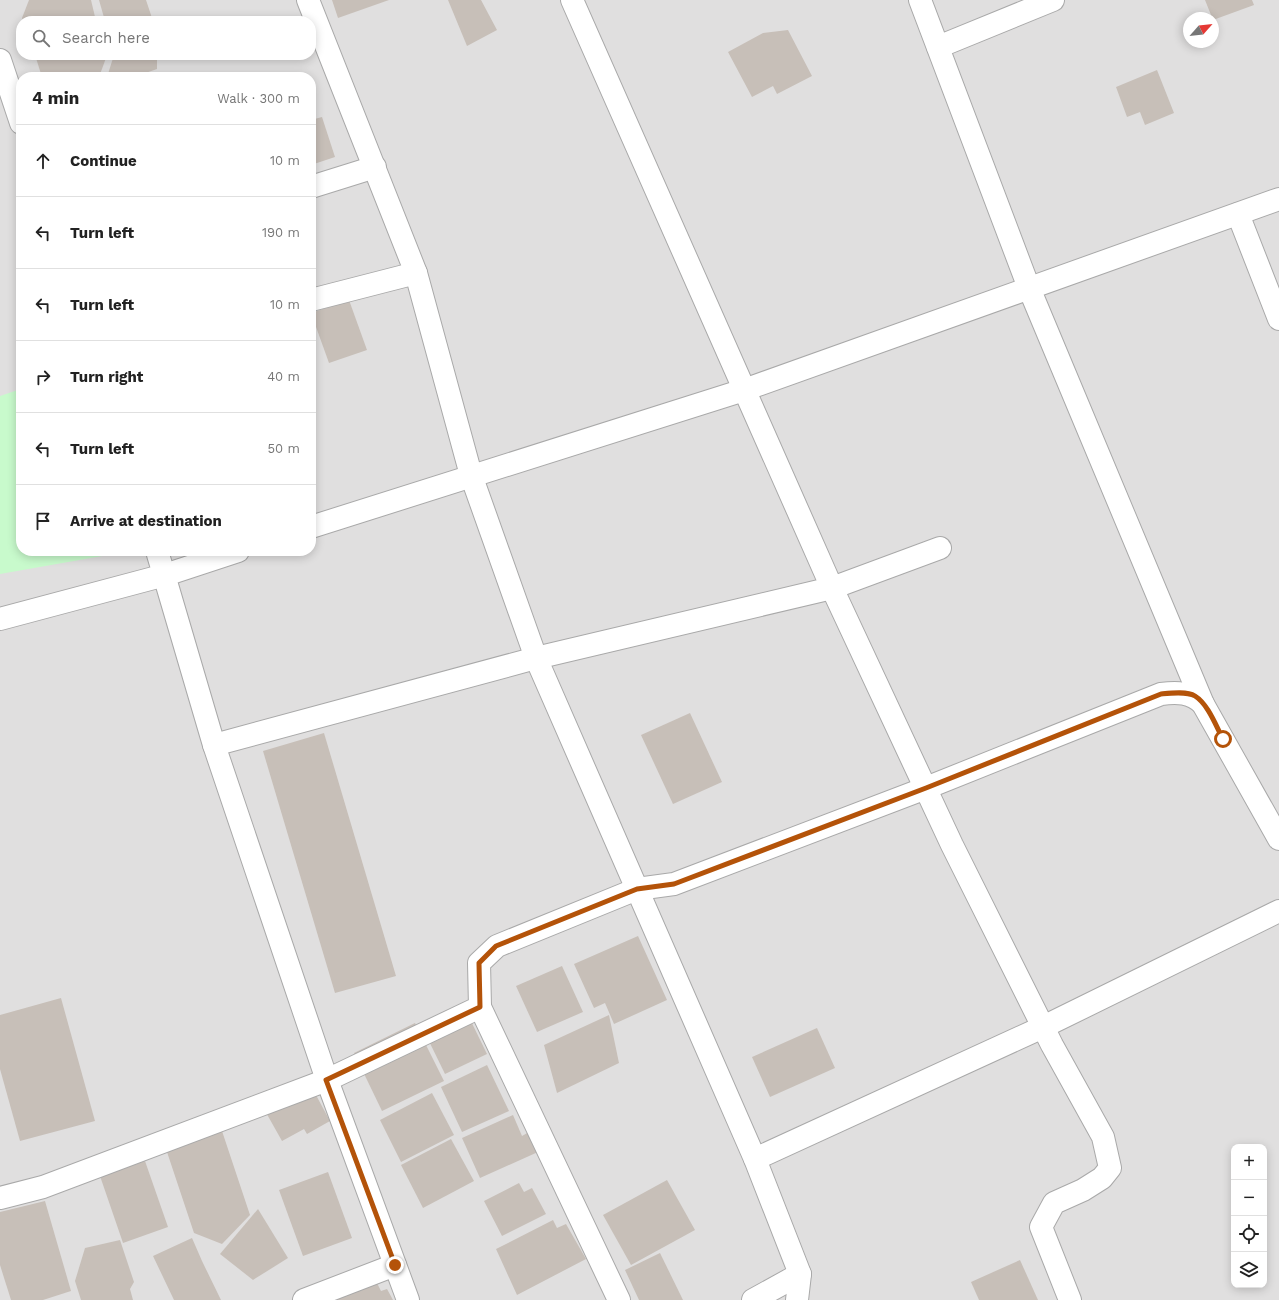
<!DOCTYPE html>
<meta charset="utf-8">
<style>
:root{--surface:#fff;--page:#f2f2f2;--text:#222;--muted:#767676;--line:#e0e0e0}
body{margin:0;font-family:"Work Sans",sans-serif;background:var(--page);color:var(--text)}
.controls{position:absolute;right:12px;bottom:12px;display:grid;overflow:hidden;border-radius:8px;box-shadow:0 2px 10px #0003}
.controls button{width:36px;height:36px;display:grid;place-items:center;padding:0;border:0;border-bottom:1px solid var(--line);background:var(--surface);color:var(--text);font:20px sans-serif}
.compass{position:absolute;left:1183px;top:12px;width:36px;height:36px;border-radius:50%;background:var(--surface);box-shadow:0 2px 10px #0003;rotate:63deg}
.stop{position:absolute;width:12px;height:12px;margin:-9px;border:3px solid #b45309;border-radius:50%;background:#fff}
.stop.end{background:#b45309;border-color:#fff;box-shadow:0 1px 4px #0008}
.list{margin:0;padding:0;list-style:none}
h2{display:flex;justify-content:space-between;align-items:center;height:52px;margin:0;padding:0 16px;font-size:17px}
h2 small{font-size:13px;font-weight:400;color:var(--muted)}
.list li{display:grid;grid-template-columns:26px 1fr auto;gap:12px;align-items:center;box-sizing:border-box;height:72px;padding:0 16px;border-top:1px solid var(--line)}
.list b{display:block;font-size:15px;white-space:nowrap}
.list em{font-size:13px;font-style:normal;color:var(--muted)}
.icon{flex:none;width:22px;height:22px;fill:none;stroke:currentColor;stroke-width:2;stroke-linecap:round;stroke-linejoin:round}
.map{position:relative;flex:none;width:1279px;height:1300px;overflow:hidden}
.search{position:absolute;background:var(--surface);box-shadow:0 2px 10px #0003;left:16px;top:16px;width:300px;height:44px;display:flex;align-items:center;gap:10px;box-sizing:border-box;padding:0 14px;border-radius:16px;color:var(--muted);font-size:15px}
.panel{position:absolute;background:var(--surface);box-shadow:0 2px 10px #0003;left:16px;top:72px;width:300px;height:484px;border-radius:16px}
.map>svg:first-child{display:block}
.residential{fill:#e0dfdf;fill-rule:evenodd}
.park{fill:#c8facc}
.building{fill:#c7bfb8}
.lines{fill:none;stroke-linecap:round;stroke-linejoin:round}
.minor-casing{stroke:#a9a9a9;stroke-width:24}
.minor{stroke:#fff;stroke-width:22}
.route{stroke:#b45309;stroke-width:5}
</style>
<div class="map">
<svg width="1279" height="1300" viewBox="0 0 1279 1300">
<rect width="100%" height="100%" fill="#f2efe9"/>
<path class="residential" d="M0,0H1279V1300H0ZM1189,18H1213V42H1189ZM21,21H311V55H21ZM21,77H311V551H21ZM1234,1147H1264V1285H1234Z"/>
<path class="park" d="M21,389V551L125,552L0,574V396Z"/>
<g class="building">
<path d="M29,0H91L96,21H23L22,18Z"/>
<path d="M99,0H146L153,21H105Z"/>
<path d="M332,0H389L338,18Z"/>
<path d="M448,0H481L497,30L467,46Z"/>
<path d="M1205,0H1252L1254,5L1213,20Z"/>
<path d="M788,30L812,76L777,94L773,86L752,97L728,52L763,33Z"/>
<path d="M35,55H106V58L99,77H42Z"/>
<path d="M114,55H157V69L134,77H107Z"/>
<path d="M1157,70L1174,113L1145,125L1140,112L1127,117L1116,87Z"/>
<path d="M322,117L335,157L311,165V120Z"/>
<path d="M349,300L367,350L329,363L311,313Z"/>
<path d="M690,713L722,782L673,804L641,735Z"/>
<path d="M324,733L396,976L335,993L263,751Z"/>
<path d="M638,936L667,1000L614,1024L605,1003L594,1008L574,964Z"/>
<path d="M562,966L583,1012L537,1032L516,986Z"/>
<path d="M61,998L95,1121L20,1141L0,1069V1015Z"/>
<path d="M467,1013L487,1054L445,1074L425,1033Z"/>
<path d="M609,1015L619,1063L557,1093L544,1045Z"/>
<path d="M415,1023L444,1081L382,1111L354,1053Z"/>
<path d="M817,1028L835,1068L770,1097L752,1057Z"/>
<path d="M487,1065L509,1111L462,1132L441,1087Z"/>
<path d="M310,1084L330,1121L307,1134L304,1129L282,1141L264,1109Z"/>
<path d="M432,1093L454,1135L401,1162L380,1120Z"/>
<path d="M513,1115L522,1136L529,1132L538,1152L480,1178L462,1138Z"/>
<path d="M222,1131L250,1215L222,1244L194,1233L166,1149Z"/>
<path d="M451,1139L474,1181L423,1208L401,1165Z"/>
<path d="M145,1161L168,1227L123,1243L100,1176Z"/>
<path d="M328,1172L352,1238L303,1256L279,1190Z"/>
<path d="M667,1180L695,1230L631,1265L603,1215Z"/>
<path d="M519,1183L524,1192L532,1188L546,1214L502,1236L484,1201Z"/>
<path d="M45,1201L71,1291L43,1300H11L0,1265V1212Z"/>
<path d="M258,1209L288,1258L253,1280L220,1254Z"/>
<path d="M553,1220L557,1228L566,1224L586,1259L517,1295L496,1249Z"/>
<path d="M192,1238L202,1261L221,1300H174L153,1256Z"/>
<path d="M120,1240L134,1282L130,1289L133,1300H81L75,1281L85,1248Z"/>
<path d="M660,1253L683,1300H639L625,1270Z"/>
<path d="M1020,1260L1038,1300H979L971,1282Z"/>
<path d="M374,1277L381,1291L387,1289L393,1300H336L334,1296Z"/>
</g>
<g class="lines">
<defs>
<g id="minor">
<path d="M308,0L416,273L471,475L536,658L755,1159L800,1274L797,1300"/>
<path d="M572,0L832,588L952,845L1052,1045L1103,1137L1110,1168L1102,1178L1083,1190L1054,1203L1041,1227L1070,1300"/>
<path d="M920,0L1029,288L1203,704"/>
<path d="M938,47L1053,0"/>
<path d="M0,60L21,123"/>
<path d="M311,187L375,167"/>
<path d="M1238,214L1279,319"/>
<path d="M311,300L416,273"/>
<path d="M311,527L744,390L1279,199"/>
<path d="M157,551L214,745L327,1080L408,1300"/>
<path d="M0,619L165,575L238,551"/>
<path d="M214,745L536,658L832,588L940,548"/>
<path d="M480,1007L619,1300"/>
<path d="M755,1159L1043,1027L1279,911"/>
<path d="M0,1198L43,1187L327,1080L480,1007L479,963L497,946L637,889L674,884L926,788L1161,694C1177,692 1191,692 1203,704L1279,839"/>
<path d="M304,1300L395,1265"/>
<path d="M753,1300L800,1274"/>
</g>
</defs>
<use href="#minor" class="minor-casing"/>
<use href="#minor" class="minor"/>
</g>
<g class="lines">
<path class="route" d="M395,1265L326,1080L480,1007L479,963L496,946L637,889L674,884L926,788L1161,694C1171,693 1187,691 1195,696C1208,704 1216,726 1223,739"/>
</g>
</svg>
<div class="controls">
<button>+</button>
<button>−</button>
<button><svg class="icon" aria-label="locate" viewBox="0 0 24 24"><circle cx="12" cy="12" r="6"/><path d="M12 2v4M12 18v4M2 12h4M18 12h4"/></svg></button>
<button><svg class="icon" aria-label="layers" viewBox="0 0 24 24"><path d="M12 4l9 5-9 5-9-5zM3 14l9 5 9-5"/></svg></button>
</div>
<svg class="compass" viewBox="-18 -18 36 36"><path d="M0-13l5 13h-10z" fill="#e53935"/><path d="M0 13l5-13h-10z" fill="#767676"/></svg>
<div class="stop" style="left:1223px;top:739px"></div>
<div class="stop end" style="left:395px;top:1265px"></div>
<div class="search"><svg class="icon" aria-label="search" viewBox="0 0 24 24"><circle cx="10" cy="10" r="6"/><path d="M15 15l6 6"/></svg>Search here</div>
<section class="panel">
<h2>4 min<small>Walk · 300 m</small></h2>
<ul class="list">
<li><svg class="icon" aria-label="ahead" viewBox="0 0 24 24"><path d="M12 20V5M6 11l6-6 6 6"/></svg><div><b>Continue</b></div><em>10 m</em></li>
<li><svg class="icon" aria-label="left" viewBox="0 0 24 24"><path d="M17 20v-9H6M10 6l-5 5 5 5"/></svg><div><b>Turn left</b></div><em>190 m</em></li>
<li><svg class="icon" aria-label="left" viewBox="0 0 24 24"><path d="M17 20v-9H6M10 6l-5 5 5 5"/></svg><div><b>Turn left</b></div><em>10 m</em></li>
<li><svg class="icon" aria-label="right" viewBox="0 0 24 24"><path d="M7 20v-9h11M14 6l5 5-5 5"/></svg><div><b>Turn right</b></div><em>40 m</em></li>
<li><svg class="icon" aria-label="left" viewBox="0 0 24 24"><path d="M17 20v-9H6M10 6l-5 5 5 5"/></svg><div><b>Turn left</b></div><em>50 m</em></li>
<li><svg class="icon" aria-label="arrive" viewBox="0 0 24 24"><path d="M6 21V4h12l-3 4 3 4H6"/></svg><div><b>Arrive at destination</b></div></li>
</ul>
</section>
</div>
